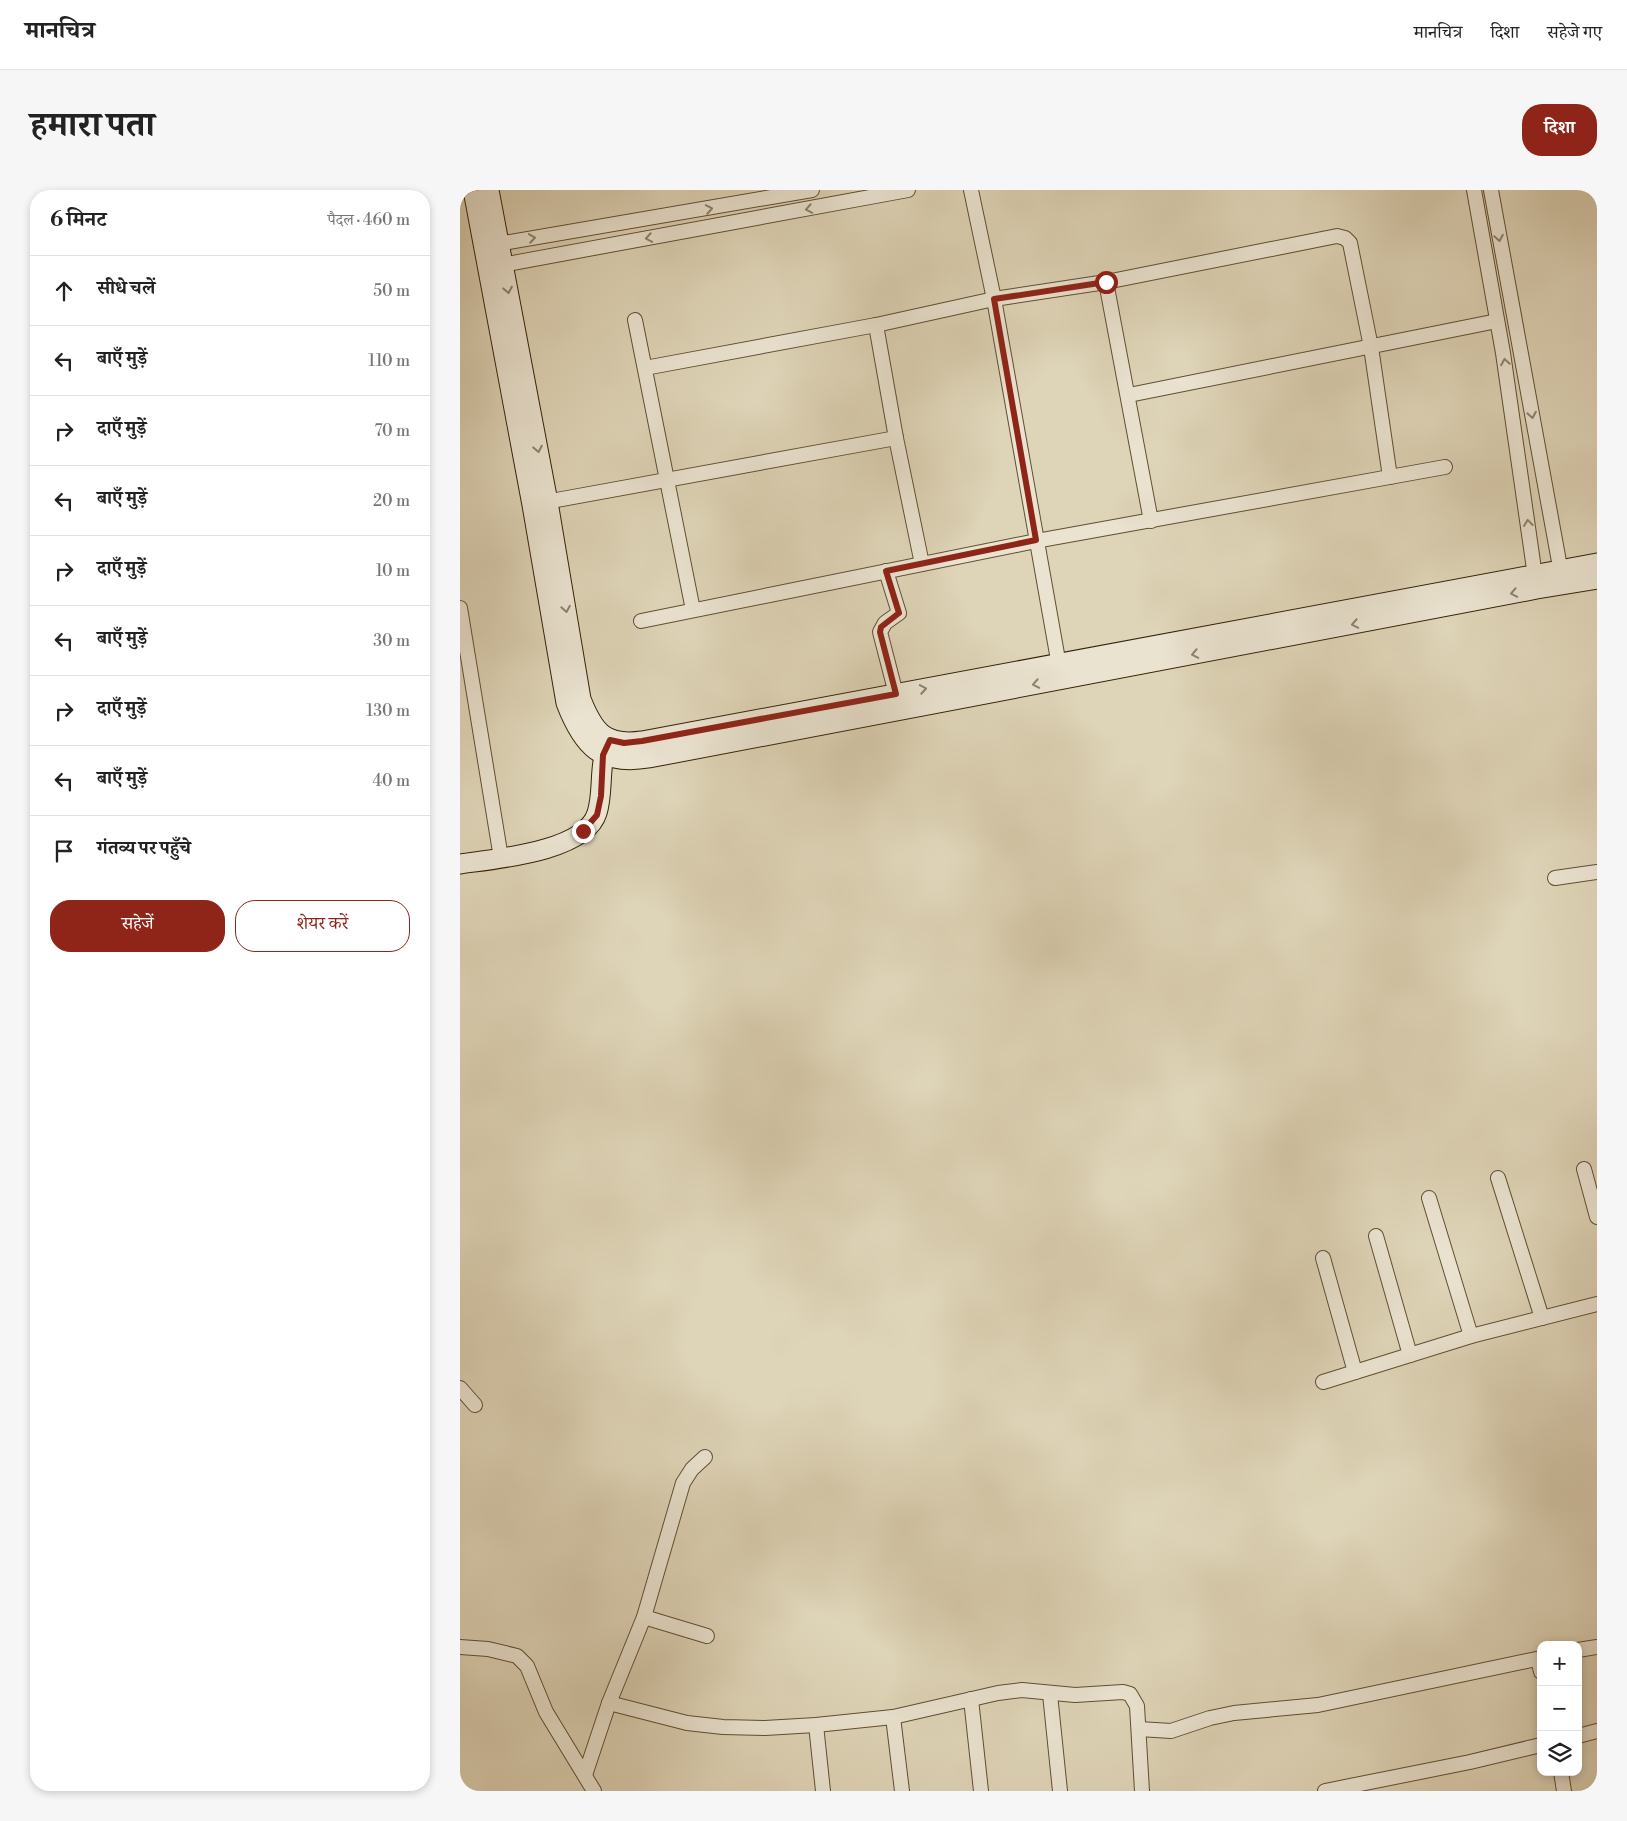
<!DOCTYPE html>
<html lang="hi">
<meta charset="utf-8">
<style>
:root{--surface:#fff;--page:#f6f6f6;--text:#222;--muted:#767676;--line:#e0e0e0;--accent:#8f2418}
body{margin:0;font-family:"Libre Bodoni","Noto Serif Devanagari",serif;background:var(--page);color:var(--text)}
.controls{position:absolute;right:15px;bottom:15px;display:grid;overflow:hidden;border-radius:10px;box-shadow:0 2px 8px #0003}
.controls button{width:45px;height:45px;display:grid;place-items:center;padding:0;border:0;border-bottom:1px solid var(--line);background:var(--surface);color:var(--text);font:25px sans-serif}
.stop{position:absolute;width:15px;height:15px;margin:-11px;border:4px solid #8f2418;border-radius:50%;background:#fff}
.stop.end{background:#8f2418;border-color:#fff;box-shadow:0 1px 5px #0008}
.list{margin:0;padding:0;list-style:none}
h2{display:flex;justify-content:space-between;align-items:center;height:65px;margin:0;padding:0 20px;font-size:21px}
h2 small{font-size:16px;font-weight:400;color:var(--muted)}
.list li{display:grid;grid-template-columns:32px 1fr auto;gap:15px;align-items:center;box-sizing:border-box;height:70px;padding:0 20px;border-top:1px solid var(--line)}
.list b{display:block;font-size:19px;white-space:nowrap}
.list em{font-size:16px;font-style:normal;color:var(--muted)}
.actions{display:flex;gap:10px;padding:15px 20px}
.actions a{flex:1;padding:11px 0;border:1px solid var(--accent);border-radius:20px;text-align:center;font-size:18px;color:var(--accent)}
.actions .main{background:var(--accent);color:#fff}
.icon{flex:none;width:28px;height:28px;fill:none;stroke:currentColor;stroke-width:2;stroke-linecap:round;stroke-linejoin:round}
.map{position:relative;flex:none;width:1137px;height:1601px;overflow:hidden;border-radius:20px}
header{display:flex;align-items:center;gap:30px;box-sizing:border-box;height:70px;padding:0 25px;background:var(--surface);border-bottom:1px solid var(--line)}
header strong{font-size:24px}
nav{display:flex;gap:28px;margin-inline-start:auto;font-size:18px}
.intro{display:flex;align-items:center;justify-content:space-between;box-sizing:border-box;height:120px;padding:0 30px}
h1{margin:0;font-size:35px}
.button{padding:12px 22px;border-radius:20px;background:var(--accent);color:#fff;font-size:18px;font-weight:700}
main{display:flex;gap:30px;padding:0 30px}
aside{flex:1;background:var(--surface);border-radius:20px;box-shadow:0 2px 8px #0003}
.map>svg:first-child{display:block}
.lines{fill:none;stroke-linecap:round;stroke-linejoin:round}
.street-casing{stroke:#614e33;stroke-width:16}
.secondary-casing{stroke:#372207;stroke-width:21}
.street{stroke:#eae3d0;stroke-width:14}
.secondary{stroke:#eae3d0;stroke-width:19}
.oneway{stroke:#90826c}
.route{stroke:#8f2418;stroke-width:6}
</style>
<header>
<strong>मानचित्र</strong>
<nav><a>मानचित्र</a><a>दिशा</a><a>सहेजे गए</a></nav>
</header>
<div class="intro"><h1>हमारा पता</h1><a class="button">दिशा</a></div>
<main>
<aside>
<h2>6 मिनट<small>पैदल · 460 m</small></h2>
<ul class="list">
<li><svg class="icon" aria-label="ahead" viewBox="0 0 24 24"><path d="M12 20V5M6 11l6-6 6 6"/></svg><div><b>सीधे चलें</b></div><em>50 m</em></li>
<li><svg class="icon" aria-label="left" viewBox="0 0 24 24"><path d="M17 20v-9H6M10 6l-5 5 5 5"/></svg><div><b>बाएँ मुड़ें</b></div><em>110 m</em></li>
<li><svg class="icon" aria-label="right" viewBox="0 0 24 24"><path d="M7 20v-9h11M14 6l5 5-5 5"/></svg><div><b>दाएँ मुड़ें</b></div><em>70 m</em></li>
<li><svg class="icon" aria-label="left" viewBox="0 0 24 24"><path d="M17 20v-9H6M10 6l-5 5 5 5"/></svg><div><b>बाएँ मुड़ें</b></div><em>20 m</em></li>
<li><svg class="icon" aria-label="right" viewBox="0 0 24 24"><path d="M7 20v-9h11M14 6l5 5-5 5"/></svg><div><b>दाएँ मुड़ें</b></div><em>10 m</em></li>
<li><svg class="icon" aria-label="left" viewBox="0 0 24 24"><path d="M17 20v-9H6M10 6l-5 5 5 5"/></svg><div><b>बाएँ मुड़ें</b></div><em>30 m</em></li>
<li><svg class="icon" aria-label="right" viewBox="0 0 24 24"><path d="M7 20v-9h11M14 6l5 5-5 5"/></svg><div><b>दाएँ मुड़ें</b></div><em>130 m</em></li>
<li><svg class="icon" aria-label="left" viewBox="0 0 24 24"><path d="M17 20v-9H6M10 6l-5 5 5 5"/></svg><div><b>बाएँ मुड़ें</b></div><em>40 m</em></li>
<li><svg class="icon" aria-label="arrive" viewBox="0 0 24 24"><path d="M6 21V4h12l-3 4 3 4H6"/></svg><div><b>गंतव्य पर पहुँचे</b></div></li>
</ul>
<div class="actions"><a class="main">सहेजें</a><a>शेयर करें</a></div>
</aside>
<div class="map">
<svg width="1137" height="1601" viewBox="0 0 1137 1601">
<rect width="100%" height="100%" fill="#ded4b7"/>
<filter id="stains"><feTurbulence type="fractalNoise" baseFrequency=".004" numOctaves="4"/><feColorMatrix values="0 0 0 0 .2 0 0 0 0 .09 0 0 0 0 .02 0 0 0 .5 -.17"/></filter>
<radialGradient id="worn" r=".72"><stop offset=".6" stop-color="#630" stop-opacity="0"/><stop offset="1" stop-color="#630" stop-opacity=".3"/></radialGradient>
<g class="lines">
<defs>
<g id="street">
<path d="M511,0L534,109L600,481"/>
<path d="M1014,0L1043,163L1076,393"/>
<path d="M1031,0L1102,388"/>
<path d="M32,55L352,0"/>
<path d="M36,76L448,0"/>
<path d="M646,92L691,331"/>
<path d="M175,130L233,420"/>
<path d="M416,135L436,248L462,374"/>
<path d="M185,178L416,135L534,109L646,92L877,46L885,48L890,53L911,157L930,287"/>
<path d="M669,205L1037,131"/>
<path d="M80,313L436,248"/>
<path d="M426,381L439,423L425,433L420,442L436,504"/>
<path d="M0,418L41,668"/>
<path d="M181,431L576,351L985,277"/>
<path d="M1095,688L1137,682"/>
<path d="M1124,979L1137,1027"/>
<path d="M1038,988L1082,1128"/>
<path d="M969,1008L1011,1146"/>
<path d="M916,1046L950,1165"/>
<path d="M863,1068L895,1182"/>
<path d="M863,1192L1011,1146L1137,1114"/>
<path d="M0,1198L15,1215"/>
<path d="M184,1427L247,1446"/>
<path d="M0,1457L28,1459L57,1466L67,1476L86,1522L134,1601"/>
<path d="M1118,1460L1137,1457"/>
<path d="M1078,1469L1081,1482"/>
<path d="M590,1504L600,1601"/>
<path d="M511,1509L521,1601"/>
<path d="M149,1513L227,1533L263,1537L305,1538L356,1535L433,1527L538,1503L562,1500L615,1505L663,1502L670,1504L677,1516L682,1601"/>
<path d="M433,1527L442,1601"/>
<path d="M356,1535L363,1601"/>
<path d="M679,1539L711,1541L750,1528L774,1523L858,1515L1081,1468"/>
<path d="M1118,1546L1137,1541"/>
<path d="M1101,1582L1104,1601"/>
<path d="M125,1585L149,1513L184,1427L223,1293L232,1279L245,1267"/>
<path d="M865,1601L1010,1572L1081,1555"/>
</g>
<g id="secondary">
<path d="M13,0L72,315L106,513C123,557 141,576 189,568L1077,399L1137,389"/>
<path d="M29,0L88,312L121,509C134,542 145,556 182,551L1137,373"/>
<path d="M0,674C34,669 125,662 137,623C144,601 138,576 148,555"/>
</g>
</defs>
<use href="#street" class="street-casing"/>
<use href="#secondary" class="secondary-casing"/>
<use href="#street" class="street"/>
<use href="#secondary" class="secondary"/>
</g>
<defs><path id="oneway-chevron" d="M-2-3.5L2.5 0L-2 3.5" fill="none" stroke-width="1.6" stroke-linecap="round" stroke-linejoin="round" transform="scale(1.25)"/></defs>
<g class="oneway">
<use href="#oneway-chevron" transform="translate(249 19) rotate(-10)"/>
<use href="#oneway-chevron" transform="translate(349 19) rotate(169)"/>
<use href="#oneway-chevron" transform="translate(72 48) rotate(-9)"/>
<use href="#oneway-chevron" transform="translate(189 48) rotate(170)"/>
<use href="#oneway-chevron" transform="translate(1039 48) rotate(80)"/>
<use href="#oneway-chevron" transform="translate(48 100) rotate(79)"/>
<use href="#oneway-chevron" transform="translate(1045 172) rotate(-99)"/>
<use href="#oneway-chevron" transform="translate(1072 225) rotate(80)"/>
<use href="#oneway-chevron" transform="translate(78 259) rotate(79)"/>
<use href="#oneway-chevron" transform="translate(1068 333) rotate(-97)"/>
<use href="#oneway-chevron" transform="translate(1054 403) rotate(169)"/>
<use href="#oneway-chevron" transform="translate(106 419) rotate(80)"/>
<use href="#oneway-chevron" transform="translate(895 434) rotate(169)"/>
<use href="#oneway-chevron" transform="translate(735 464) rotate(169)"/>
<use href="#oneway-chevron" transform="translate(576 494) rotate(169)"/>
<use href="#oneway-chevron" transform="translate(463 499) rotate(-10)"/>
</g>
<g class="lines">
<path class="route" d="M123,641L137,625L141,606L143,565L150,550L164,553L182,551L436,504L420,442L421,437L439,423L426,381L576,350L534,109L646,92"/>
</g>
<rect width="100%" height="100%" filter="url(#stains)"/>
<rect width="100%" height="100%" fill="url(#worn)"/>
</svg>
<div class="controls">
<button>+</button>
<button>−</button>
<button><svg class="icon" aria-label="layers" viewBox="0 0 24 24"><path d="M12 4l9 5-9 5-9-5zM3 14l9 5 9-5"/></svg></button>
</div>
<div class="stop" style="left:646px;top:92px"></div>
<div class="stop end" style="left:123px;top:641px"></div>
</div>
</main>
